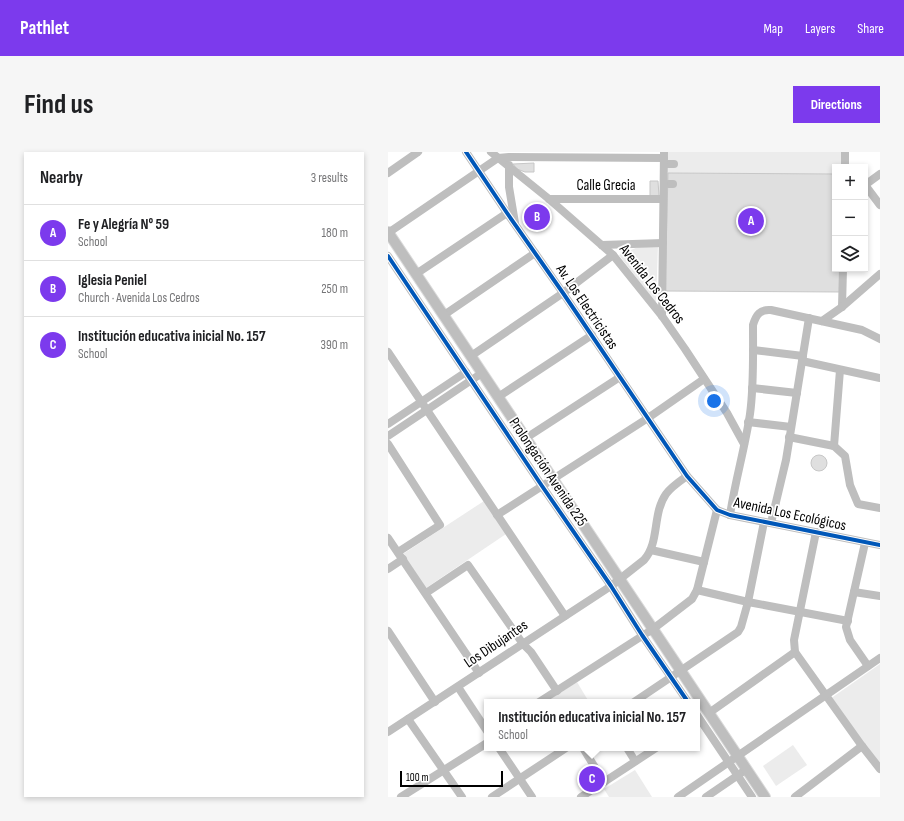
<!DOCTYPE html>
<meta charset="utf-8">
<style>
:root{--surface:#fff;--page:#f6f6f6;--text:#202124;--muted:#757577;--line:#e0e0e0;--accent:#7c3aed}
body{margin:0;font-family:"Sofia Sans Condensed",sans-serif;background:var(--page);color:var(--text)}
.controls{position:absolute;right:12px;top:12px;display:grid;overflow:hidden;border-radius:0px;box-shadow:0 2px 6px #0003}
.controls button{width:36px;height:36px;display:grid;place-items:center;padding:0;border:0;border-bottom:1px solid var(--line);background:var(--surface);color:var(--text);font:20px sans-serif}
.scale{position:absolute;left:12px;bottom:10px;width:103px;box-sizing:border-box;padding-left:4px;border:2px solid #000;border-top:0;font-size:11px;line-height:14px;white-space:nowrap;color:#000;-webkit-text-stroke:3px #fff;paint-order:stroke}
.you{position:absolute;left:326px;top:249px;width:14px;height:14px;margin:-10px;border:3px solid #fff;border-radius:50%;background:#1a73e8;box-shadow:0 0 0 6px #1a73e833}
.badge{display:grid;place-items:center;width:26px;height:26px;border-radius:50%;background:var(--accent);color:#fff;font-size:13px;font-weight:700}
.pin{position:absolute;translate:-50% -50%;border:2px solid #fff;box-shadow:0 1px 4px #0006}
.popup{position:absolute;left:96px;top:547px;width:216px;height:52px;box-sizing:border-box;display:grid;place-content:center;border-radius:0px;background:var(--surface);filter:drop-shadow(0 1px 3px #0005);font-size:13px;white-space:nowrap;color:var(--muted)}
.popup b{font-size:15px;color:var(--text)}
.popup::after{content:'';position:absolute;left:50%;top:100%;margin-left:-8px;border:8px solid transparent;border-top-color:var(--surface)}
.list{margin:0;padding:0;list-style:none}
h2{display:flex;justify-content:space-between;align-items:center;height:52px;margin:0;padding:0 16px;font-size:17px}
h2 small{font-size:13px;font-weight:400;color:var(--muted)}
.list li{display:grid;grid-template-columns:26px 1fr auto;gap:12px;align-items:center;box-sizing:border-box;height:56px;padding:0 16px;border-top:1px solid var(--line)}
.list b{display:block;font-size:15px;white-space:nowrap}
.list p{margin:0;font-size:13px;white-space:nowrap;color:var(--muted)}
.list em{font-size:13px;font-style:normal;color:var(--muted)}
.icon{flex:none;width:22px;height:22px;fill:none;stroke:currentColor;stroke-width:2;stroke-linecap:round;stroke-linejoin:round}
.map{position:relative;flex:none;width:492px;height:645px;overflow:hidden;border-radius:0px}
header{display:flex;align-items:center;gap:24px;box-sizing:border-box;height:56px;padding:0 20px;background:var(--accent);color:#fff}
header strong{font-size:19px}
nav{display:flex;gap:22px;margin-inline-start:auto;font-size:14px}
.intro{display:flex;align-items:center;justify-content:space-between;box-sizing:border-box;height:96px;padding:0 24px}
h1{margin:0;font-size:28px}
.button{padding:10px 18px;border-radius:0px;background:var(--accent);color:#fff;font-size:14px;font-weight:700}
main{display:flex;gap:24px;padding:0 24px}
aside{flex:1;background:var(--surface);border-radius:0px;box-shadow:0 2px 6px #0003}
.map>svg:first-child{display:block}
.green{fill:#ececec}
.building{fill:#dfdfdf;stroke:#c7c7c7}
.lines{fill:none;stroke-linecap:round;stroke-linejoin:round}
.major-casing{stroke:#dbdbdb;stroke-width:12}
.minor{stroke:#bebebe;stroke-width:8}
.major{stroke:#bebebe;stroke-width:10}
.cycleway-casing{stroke:#fff;stroke-width:6}
.cycleway{stroke:#0057b8;stroke-width:4}
.labels{text-anchor:middle;dominant-baseline:central;stroke-width:3.5;stroke-linejoin:round;paint-order:stroke}
.street-label{font-size:15px;fill:#000;stroke:#fff}
</style>
<header>
<strong>Pathlet</strong>
<nav><a>Map</a><a>Layers</a><a>Share</a></nav>
</header>
<div class="intro"><h1>Find us</h1><a class="button">Directions</a></div>
<main>
<aside>
<h2>Nearby<small>3 results</small></h2>
<ul class="list">
<li><span class="badge">A</span><div><b>Fe y Alegría N° 59</b><p>School</p></div><em>180 m</em></li>
<li><span class="badge">B</span><div><b>Iglesia Peniel</b><p>Church · Avenida Los Cedros</p></div><em>250 m</em></li>
<li><span class="badge">C</span><div><b>Institución educativa inicial No. 157</b><p>School</p></div><em>390 m</em></li>
</ul>
</aside>
<div class="map">
<svg width="492" height="645" viewBox="0 0 492 645">
<rect width="100%" height="100%" fill="#fff"/>
<g class="green">
<path d="M280,0H453V15H447V22L280,21Z"/>
<path d="M255,93H270L268,151L231,103Z"/>
<path d="M96,349L118,382L38,436L15,402Z"/>
<path d="M492,512V612L442,547Z"/>
<path d="M189,530L201,550H158Z"/>
<path d="M405,593L419,613L388,634L375,614Z"/>
<path d="M247,618L264,645H221L216,637Z"/>
</g>
<g class="building">
<path d="M146,11V20H137L129,17L125,12Z"/>
<path d="M280,21L447,22V117H454V140L277,139Z"/>
<path d="M262,29H270L271,44H262Z"/>
<path d="M156,55L161,62L142,75L137,69Z"/>
<circle cx="431" cy="311" r="8"/>
</g>
<g class="lines">
<defs>
<path id="major" d="M0,80L377,645"/>
</defs>
<use href="#major" class="major-casing"/>
<g class="minor">
<path d="M78,0L119,61L175,141L299,324L329,358L342,363L492,393"/>
<path d="M103,0L161,47L225,103L274,164L297,197L339,261L356,292"/>
<path d="M280,12H286"/>
<path d="M121,13V35L127,71"/>
<path d="M457,15V0"/>
<path d="M0,21L30,0"/>
<path d="M280,32H285"/>
<path d="M477,33L492,53"/>
<path d="M477,33L492,22"/>
<path d="M161,47H275"/>
<path d="M0,81L110,6L121,5L276,6"/>
<path d="M214,93L275,91"/>
<path d="M0,104L154,334L223,434L254,483L300,550"/>
<path d="M28,122L119,61"/>
<path d="M454,155L455,117"/>
<path d="M56,163L147,101"/>
<path d="M274,164L276,1"/>
<path d="M434,169L454,155L492,122"/>
<path d="M365,198L415,204"/>
<path d="M0,200L177,464"/>
<path d="M83,204L175,141L225,103"/>
<path d="M414,209L492,226"/>
<path d="M364,236L409,241"/>
<path d="M110,245L204,183"/>
<path d="M360,270L403,275"/>
<path d="M0,272L78,220"/>
<path d="M0,284L94,221"/>
<path d="M401,285L446,294L457,304L462,333L470,352L492,356"/>
<path d="M138,286L232,225"/>
<path d="M0,292L52,373L10,400"/>
<path d="M446,294L452,218"/>
<path d="M109,363L260,266L316,227"/>
<path d="M342,363C347,329 357,296 362,262C366,233 365,203 365,173C368,163 372,157 383,158L474,178L492,187"/>
<path d="M383,371L398,308L421,166"/>
<path d="M428,380L406,488L407,500L474,594L492,617"/>
<path d="M0,386L91,521"/>
<path d="M477,391L458,475L462,488L480,514"/>
<path d="M263,398L316,410"/>
<path d="M0,417L15,407"/>
<path d="M309,438L360,450L460,469"/>
<path d="M466,440L492,444"/>
<path d="M38,441L80,413L135,492L143,500L169,539"/>
<path d="M0,479L47,550"/>
<path d="M70,535L99,579"/>
<path d="M151,550L265,477L304,447L309,438L329,358"/>
<path d="M246,550L350,480L353,475L360,450L376,370"/>
<path d="M321,561L407,500"/>
<path d="M309,563L364,645"/>
<path d="M20,567L74,645"/>
<path d="M0,580L223,434L256,408C272,390 264,362 278,342C283,335 292,329 299,324"/>
<path d="M111,596L144,645"/>
<path d="M195,596L216,630"/>
<path d="M239,596L247,609"/>
<path d="M13,645L99,591"/>
<path d="M104,645L178,596"/>
<path d="M193,645L268,596"/>
<path d="M290,645L492,506"/>
<path d="M318,645L359,617"/>
<path d="M407,645L474,594"/>
</g>
<use href="#major" class="major"/>
<defs>
<g id="cycleway">
<path d="M78,0L119,61L175,141L299,324L329,358L342,363L492,393"/>
<path d="M0,104L154,334L223,434L254,483L300,550"/>
</g>
</defs>
<use href="#cycleway" class="cycleway-casing"/>
<use href="#cycleway" class="cycleway"/>
</g>
<g class="labels">
<g class="street-label">
<text x="218" y="33">Calle Grecia</text>
<text transform="translate(264 132) rotate(52)">Avenida Los Cedros</text>
<text transform="translate(199 155) rotate(56)">Av. Los Electricistas</text>
<text transform="translate(160 320) rotate(56)">Prolongación Avenida 225</text>
<text transform="translate(402 362) rotate(12)">Avenida Los Ecológicos</text>
<text transform="translate(108 492) rotate(-34)">Los Dibujantes</text>
</g>
</g>
</svg>
<div class="controls">
<button>+</button>
<button>−</button>
<button><svg class="icon" aria-label="layers" viewBox="0 0 24 24"><path d="M12 4l9 5-9 5-9-5zM3 14l9 5 9-5"/></svg></button>
</div>
<div class="scale">100 m</div>
<div class="you"></div>
<div class="pin badge" style="left:363px;top:69px">A</div>
<div class="pin badge" style="left:149px;top:65px">B</div>
<div class="pin badge" style="left:204px;top:627px">C</div>
<div class="popup"><b>Institución educativa inicial No. 157</b>School</div>
</div>
</main>
